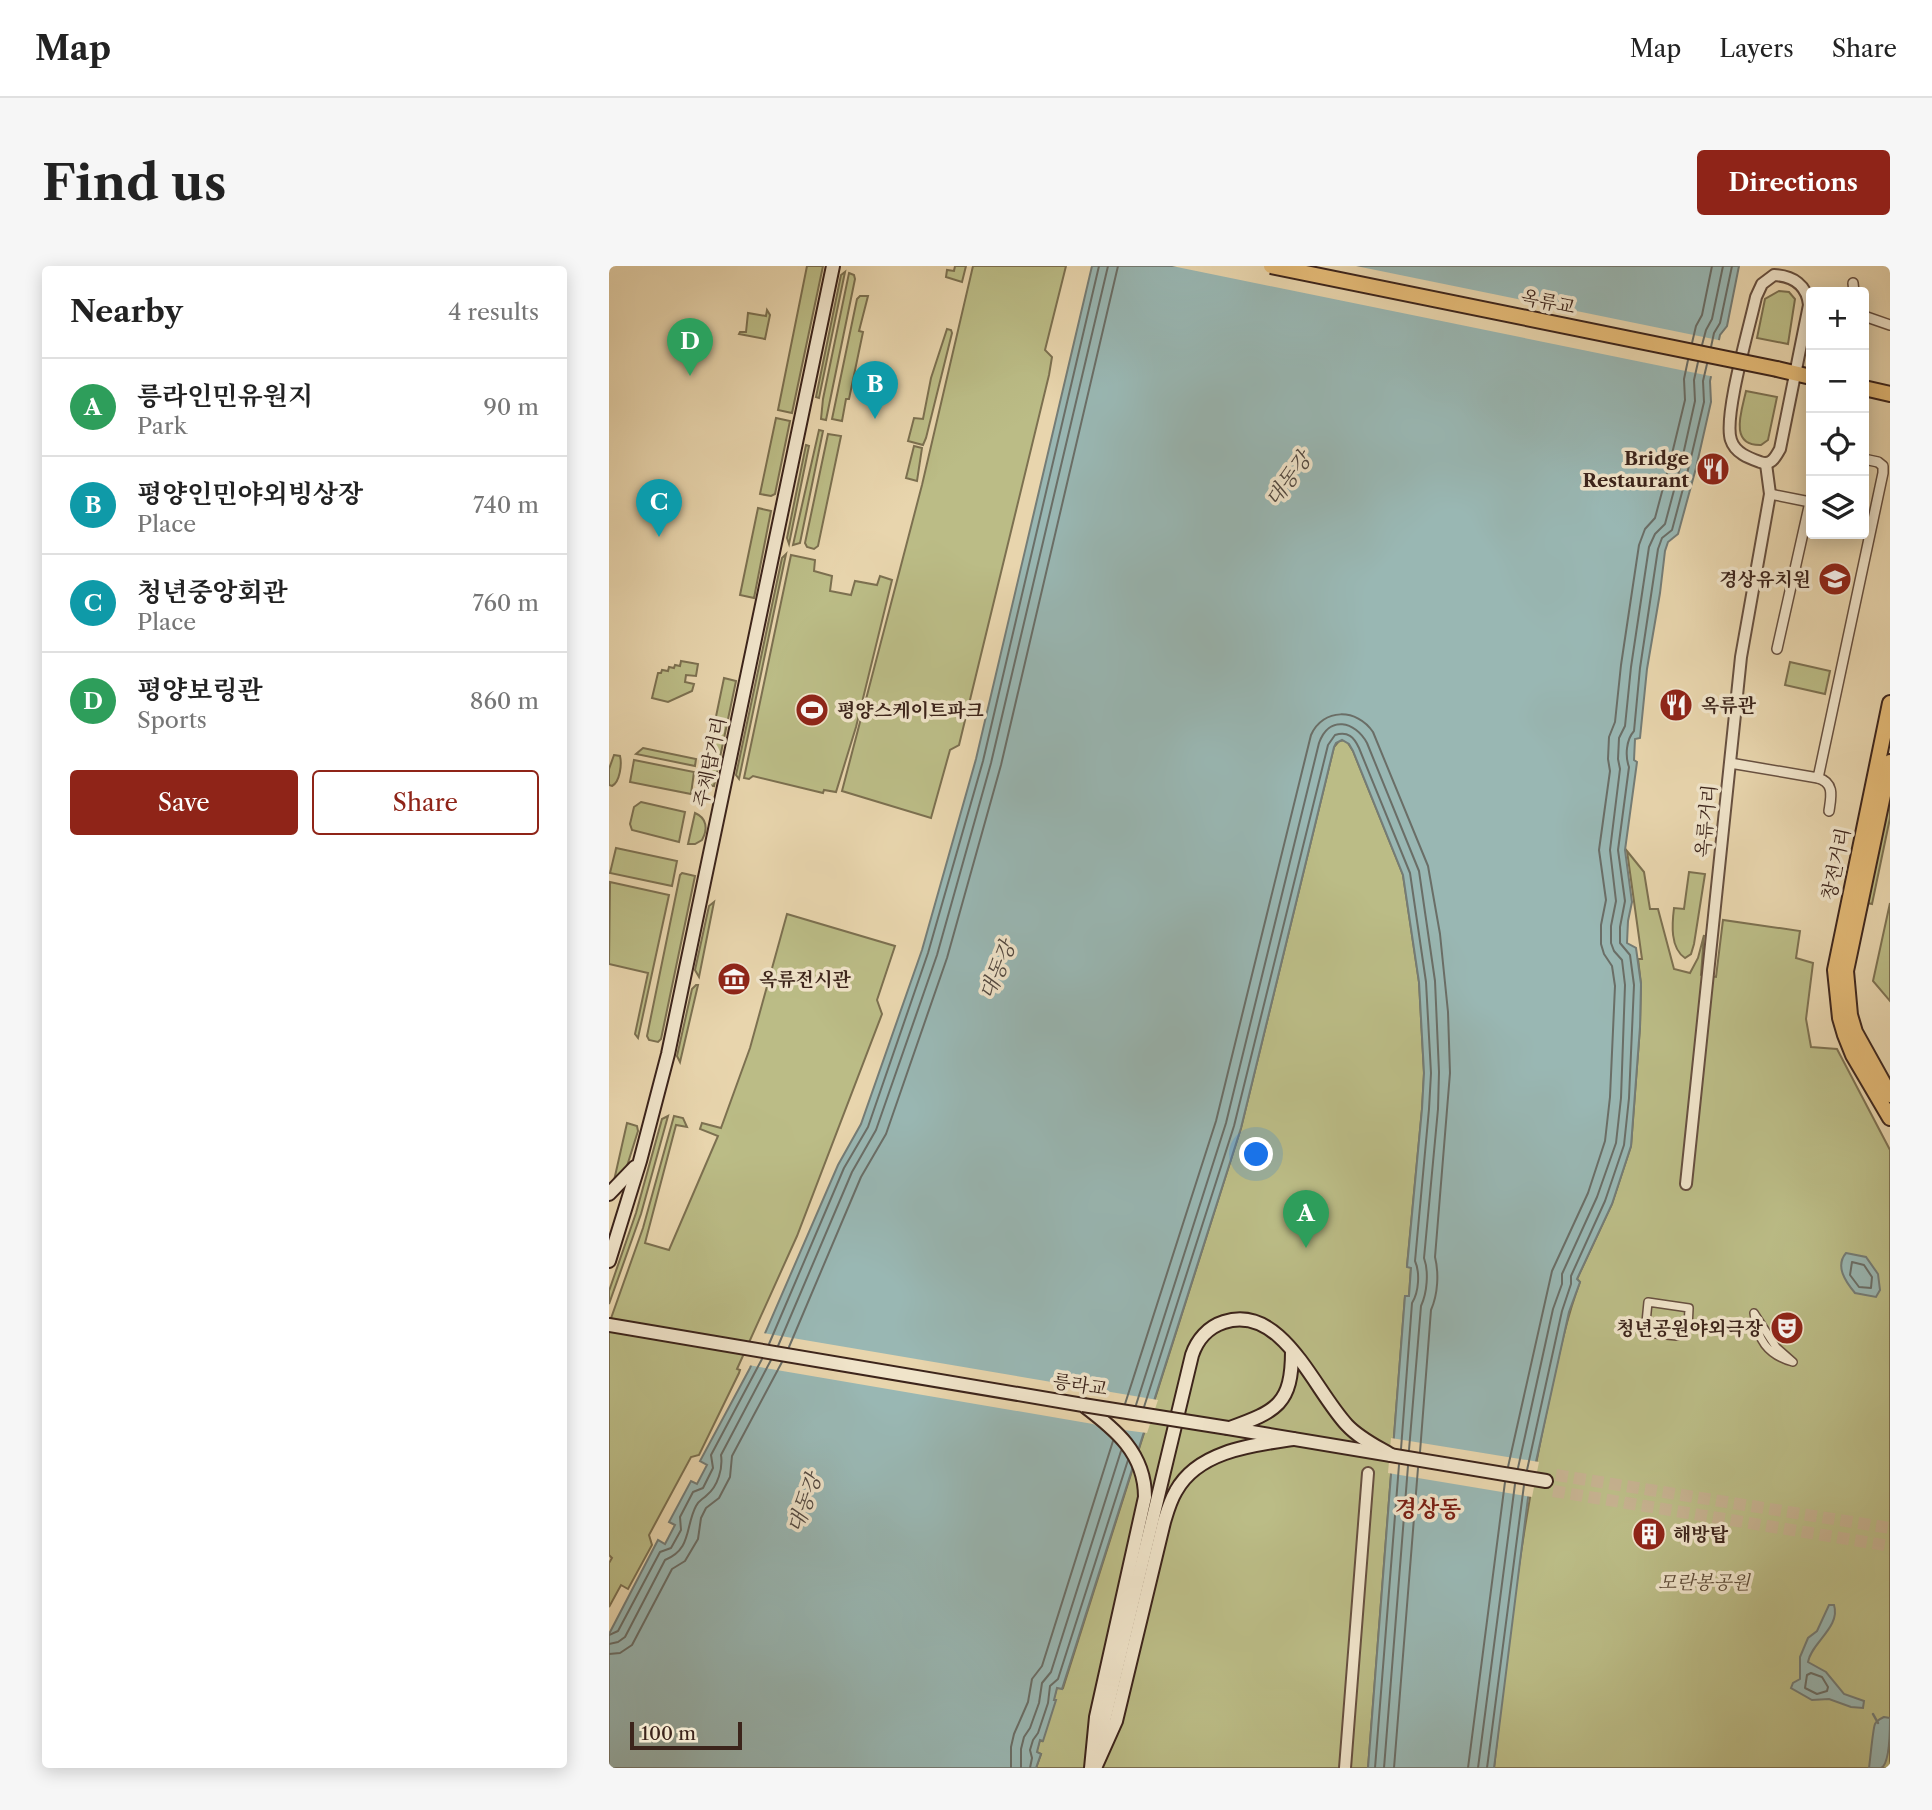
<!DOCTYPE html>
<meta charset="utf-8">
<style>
:root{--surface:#fff;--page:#f6f6f6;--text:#222;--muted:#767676;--line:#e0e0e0;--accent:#8f2418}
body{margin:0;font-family:"Libre Caslon Text","Noto Serif KR",serif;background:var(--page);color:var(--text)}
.controls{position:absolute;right:21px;top:21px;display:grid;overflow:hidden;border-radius:7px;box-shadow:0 4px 18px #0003}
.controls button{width:63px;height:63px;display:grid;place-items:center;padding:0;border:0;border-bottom:2px solid var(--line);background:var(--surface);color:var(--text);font:35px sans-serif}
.scale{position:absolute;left:21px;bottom:18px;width:112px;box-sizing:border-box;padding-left:7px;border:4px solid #3c241b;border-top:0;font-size:19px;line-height:24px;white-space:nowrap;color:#3c241b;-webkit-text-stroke:5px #f0e4ca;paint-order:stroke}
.you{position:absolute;left:648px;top:889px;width:24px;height:24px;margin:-18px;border:5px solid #fff;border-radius:50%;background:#1a73e8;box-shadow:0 0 0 10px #1a73e833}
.badge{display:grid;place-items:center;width:46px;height:46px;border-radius:50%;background:var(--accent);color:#fff;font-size:23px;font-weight:700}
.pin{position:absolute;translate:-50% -58px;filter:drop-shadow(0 2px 4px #0008)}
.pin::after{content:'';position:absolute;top:37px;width:24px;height:21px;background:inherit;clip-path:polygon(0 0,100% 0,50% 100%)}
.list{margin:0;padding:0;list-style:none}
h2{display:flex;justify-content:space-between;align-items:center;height:91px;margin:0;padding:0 28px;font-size:30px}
h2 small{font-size:23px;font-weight:400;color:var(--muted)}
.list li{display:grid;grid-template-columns:46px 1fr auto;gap:21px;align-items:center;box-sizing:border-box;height:98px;padding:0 28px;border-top:2px solid var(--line)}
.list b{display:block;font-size:26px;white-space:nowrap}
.list p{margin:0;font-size:23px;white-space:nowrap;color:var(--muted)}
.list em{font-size:23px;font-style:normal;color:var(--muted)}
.actions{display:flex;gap:14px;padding:21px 28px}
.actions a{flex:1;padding:16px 0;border:2px solid var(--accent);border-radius:7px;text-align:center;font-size:24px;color:var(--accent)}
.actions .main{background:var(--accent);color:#fff}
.icon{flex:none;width:38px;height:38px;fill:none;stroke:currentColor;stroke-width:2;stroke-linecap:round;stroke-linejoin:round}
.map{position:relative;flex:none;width:1281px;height:1502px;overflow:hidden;border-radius:7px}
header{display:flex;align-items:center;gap:42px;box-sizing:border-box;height:98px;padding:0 35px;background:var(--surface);border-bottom:2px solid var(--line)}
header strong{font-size:33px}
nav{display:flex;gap:38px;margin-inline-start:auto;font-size:24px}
.intro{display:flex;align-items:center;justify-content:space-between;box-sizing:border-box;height:168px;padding:0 42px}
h1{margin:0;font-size:49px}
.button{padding:18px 32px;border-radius:7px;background:var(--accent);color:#fff;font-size:24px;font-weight:700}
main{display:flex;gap:42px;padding:0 42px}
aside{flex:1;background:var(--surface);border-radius:7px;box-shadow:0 4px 18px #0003}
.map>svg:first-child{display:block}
.green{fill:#bbbc86;stroke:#7c7050;stroke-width:2}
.water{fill:#99b7b3;stroke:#747c76;stroke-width:2}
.pier{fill:#e8d5ad}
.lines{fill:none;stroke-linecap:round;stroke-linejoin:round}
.shore{stroke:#6a6e67;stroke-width:2}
.stream{stroke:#747c76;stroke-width:2.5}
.secondary-tunnel{stroke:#c6b290;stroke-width:12;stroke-dasharray:12 6;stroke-linecap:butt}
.pedestrian-casing{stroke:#675040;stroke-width:10}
.minor-casing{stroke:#675040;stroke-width:12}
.tertiary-casing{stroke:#675040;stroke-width:14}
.secondary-casing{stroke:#3c241b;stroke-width:16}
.primary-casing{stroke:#3c241b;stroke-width:18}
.pedestrian{stroke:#f0e4ca;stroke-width:7}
.minor{stroke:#f0e4ca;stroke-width:9}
.tertiary{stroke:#f0e4ca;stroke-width:10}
.secondary{stroke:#f0e4ca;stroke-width:12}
.primary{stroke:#e4ba76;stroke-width:14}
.secondary-bridge-casing{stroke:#3c241b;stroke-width:16;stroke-linecap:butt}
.primary-bridge-casing{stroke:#3c241b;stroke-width:18;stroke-linecap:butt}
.secondary-bridge{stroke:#f0e4ca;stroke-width:12}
.primary-bridge{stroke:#e4ba76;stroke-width:14}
.labels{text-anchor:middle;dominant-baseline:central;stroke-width:7;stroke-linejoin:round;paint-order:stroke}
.street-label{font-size:19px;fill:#3c241b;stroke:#f0e4ca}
.poi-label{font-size:19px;font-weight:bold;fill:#3c241b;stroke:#f0e4ca;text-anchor:start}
.park-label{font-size:19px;font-style:italic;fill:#5c4a36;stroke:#f0e4ca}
.water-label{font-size:21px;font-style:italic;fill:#534941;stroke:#f0e4ca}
.quarter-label{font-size:23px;font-weight:bold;fill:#7a1f14;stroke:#f0e4ca}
</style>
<header>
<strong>Map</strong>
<nav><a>Map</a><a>Layers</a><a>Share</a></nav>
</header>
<div class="intro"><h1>Find us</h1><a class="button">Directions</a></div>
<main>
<aside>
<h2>Nearby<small>4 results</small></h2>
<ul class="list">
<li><span class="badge" style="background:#2e9e5b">A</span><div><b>릉라인민유원지</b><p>Park</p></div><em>90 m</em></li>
<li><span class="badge" style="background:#0f9aa8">B</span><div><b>평양인민야외빙상장</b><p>Place</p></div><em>740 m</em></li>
<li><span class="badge" style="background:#0f9aa8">C</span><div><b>청년중앙회관</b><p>Place</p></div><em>760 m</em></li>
<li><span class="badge" style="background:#2e9e5b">D</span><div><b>평양보링관</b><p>Sports</p></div><em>860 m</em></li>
</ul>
<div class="actions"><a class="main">Save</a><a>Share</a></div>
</aside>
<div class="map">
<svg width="1281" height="1502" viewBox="0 0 1281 1502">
<rect width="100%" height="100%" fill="#e8d5ad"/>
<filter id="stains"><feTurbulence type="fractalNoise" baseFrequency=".00286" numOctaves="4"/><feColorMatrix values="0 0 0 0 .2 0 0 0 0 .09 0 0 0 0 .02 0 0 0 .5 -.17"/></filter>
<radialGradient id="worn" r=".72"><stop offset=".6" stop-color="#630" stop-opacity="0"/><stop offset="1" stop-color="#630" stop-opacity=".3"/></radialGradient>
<g class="green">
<path d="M198,0H214L183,147L169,144Z"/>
<path d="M346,0H357L353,16L337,11L338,4L345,5Z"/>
<path d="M364,0H457L436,84L443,91L440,109L350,479L341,484L322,552L233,525L313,219Z"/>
<path d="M236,6L210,132L207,131L232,9Z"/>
<path d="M240,7L245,9L246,13L217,154L212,153L214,133Z"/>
<path d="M1170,25L1180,26L1186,33L1179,78L1148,72L1156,33Z"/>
<path d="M251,30H259L250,65L254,66L240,133H237L233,155L223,153L248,33Z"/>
<path d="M158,44L161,49L156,73L130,68L131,66H137L139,47L157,50Z"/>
<path d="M338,63L342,64L343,67L317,172L314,179L299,175L305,152L314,153L322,112Z"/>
<path d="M1137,125L1168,131L1159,174L1152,179C1119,180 1133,144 1137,125Z"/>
<path d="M167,152L181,155L166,228L162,230L151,228Z"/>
<path d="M210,164L214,165L191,277L184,279Z"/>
<path d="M219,168L232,170L209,280L205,283L198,281L196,277Z"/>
<path d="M197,179L200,180L180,278L178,272Z"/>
<path d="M305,180L313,182L308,215L297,212Z"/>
<path d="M149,242L162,245L145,332L131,329Z"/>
<path d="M177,288L130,513L127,509L173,292Z"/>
<path d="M182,289L206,294L205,305L223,310L221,325L242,329L246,315L268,319L271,310L283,314L247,461L227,526L215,524L214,527L144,510L140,513L135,512Z"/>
<path d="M72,395L89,398L87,410L77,409L76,416L85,418L83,425L59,436L43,432L49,407H52L53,404L59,405L60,401L65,402L66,399L71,400Z"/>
<path d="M1181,396L1221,405L1216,428L1176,419Z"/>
<path d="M115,412L127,415L105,520L93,518Z"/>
<path d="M737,474L744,485L794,609L810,716L815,807L813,843L798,1000L802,1001L800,1030H796L759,1502H427L432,1488L427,1486L431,1474L433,1475L448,1421L454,1422L632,862L725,481L730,475Z"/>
<path d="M34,482L87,493L86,500L27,488Z"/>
<path d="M5,489L11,490C13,498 11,516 3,520L0,519V503Z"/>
<path d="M25,494L85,506L82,528L21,516Z"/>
<path d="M32,536L76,546L70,576L23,564L21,558L25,541Z"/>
<path d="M1279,539L1281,540V552L1263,638L1258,637Z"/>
<path d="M86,547C98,552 99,563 93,574L86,578H79Z"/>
<path d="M7,582L68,595L63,620L1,607Z"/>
<path d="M1018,585L1035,606L1041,643H1049L1065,703L1081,707L1089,692L1095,669L1092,709L1107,711L1114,654L1191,665L1187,692L1204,697L1197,753L1202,781L1228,783L1281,884V1502H885C898,1381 913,1258 939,1139C948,1098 956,1056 971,1016L968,1013L1003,938L1022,880L1031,761L1032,718L1029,693H1033Z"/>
<path d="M1080,606L1096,608L1085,678L1082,688L1076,692C1061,682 1063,658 1065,642L1075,643Z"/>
<path d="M73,607L86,610L52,773L49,776L40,774L38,770L71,609Z"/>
<path d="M1,616L60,629L29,772L26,768L39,707L0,698Z"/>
<path d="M105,636L90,711L86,704L100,640Z"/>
<path d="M1281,637V735L1264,715Z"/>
<path d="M178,648L286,680L268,734L273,748L188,970L128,1103L131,1104L130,1107L90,1189L82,1191L40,1269L43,1279L19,1323L12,1319L0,1341V1297L3,1292L0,1289V1058L34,962L65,850L74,852L78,861L67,859L36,977L60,984L109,870L91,863L93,857L112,862L141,782Z"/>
<path d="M87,719H89L71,796L68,790L83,723Z"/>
<path d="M59,850L32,948L0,1038V1025L27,947L53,853Z"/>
<path d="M18,857L28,860L29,865L18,900L4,919Z"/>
</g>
<g class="water">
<path d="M483,0H1130L1118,60L1111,69L1101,115L1102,136L1087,202L1069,268L1059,276L1056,285L1051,327L1038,403L1031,472L1026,473L1025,494L1028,496L1016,584L1023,636L1019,655L1018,677L1027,682L1032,718L1031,761L1022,880L1003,938L968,1013L971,1016L960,1046L919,1232L885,1502H759L796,1030H800L802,1002L798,1001L813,843L815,807L810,716L794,609L744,485L740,478L733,474L727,477L725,481L632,862L453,1423L448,1422L445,1434H447L434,1475L431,1474L428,1486L432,1488L427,1502H0V1368L49,1274L56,1278L66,1259L60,1256L82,1215L88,1218L98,1199L91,1195L141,1102L229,899L252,858L313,684L367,493Z"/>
<path d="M1237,987L1257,991L1269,1008L1271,1024L1267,1031L1246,1027C1236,1015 1226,1000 1237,987Z"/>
<path d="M1220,1339H1225C1232,1361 1202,1377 1199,1396L1217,1406L1235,1428L1255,1435L1254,1442L1242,1441L1220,1433L1203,1434L1182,1422L1184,1417L1191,1413V1391L1199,1372L1208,1365Z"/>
<path d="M1275,1451L1281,1452C1281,1463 1281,1498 1272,1502C1268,1502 1264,1502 1260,1502C1261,1495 1264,1462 1266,1458C1268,1454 1271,1453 1275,1451Z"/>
</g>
<g class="pier">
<path d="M563,0H747L1114,75L1106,111Z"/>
<path d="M154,1067L549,1134L538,1167L515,1164L531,1188L527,1203L515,1183L497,1165L484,1158L139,1099Z"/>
<path d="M782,1172L930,1196L923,1231L779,1207Z"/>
</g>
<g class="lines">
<g class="shore">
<path d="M1083,77L1087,60L1093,49L1103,0"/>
<path d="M1093,79L1097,64L1103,53L1114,0"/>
<path d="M1102,81L1105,67L1111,57L1123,0"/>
<path d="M1243,996L1255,999L1263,1011L1262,1022L1250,1021L1241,1009Z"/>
<path d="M160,1078L235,902L259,861L319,687L374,495L490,0"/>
<path d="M169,1080L243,906L267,864L328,689L382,497L499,0"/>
<path d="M180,1081L252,911L277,868L338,692L392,499L509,0"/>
<path d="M516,1138L607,855L702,469C714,442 748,442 764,466L819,600L831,668L839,746L841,807L826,991C830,1007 829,1028 822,1044L811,1186"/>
<path d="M527,1139L617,857L710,477C720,449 746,455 758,477L810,605L826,715L830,806L829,843L815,992C820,1006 818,1027 812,1040L800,1184"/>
<path d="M535,1141L625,860L719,479L726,469C739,465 745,471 750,482L801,607L817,716L822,807L820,843L806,995C811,1006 810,1026 803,1037L792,1183"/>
<path d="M899,1201L943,1005L979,927L996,875L1001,831L1006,720L1003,700L995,688L992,678V659L997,634L990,584L1001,505L999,493L1000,471L1006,456L1012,399L1030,279L1036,263L1046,252L1061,196L1076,134L1075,113L1079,94"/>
<path d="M909,1202L944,1043L953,1018V1008L988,931L1007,877L1012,832L1016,719L1013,694L1005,685L1002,677V660L1007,635L1001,584L1011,503L1009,493L1010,472L1016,460L1022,401L1040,281L1046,268L1056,258L1072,198L1086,135L1085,114L1089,96"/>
<path d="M918,1204L953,1045L962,1018V1010L996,935L1015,879L1020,832L1025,719L1021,689L1011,677V661L1016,635L1009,584L1020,501C1016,490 1017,474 1025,465L1031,402L1049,283L1053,272L1063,264L1080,200L1095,136L1094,115L1098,98"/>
<path d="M0,1369L9,1365L51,1286L62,1282L72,1264L71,1251L84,1226L94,1222L104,1202L102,1189L153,1093"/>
<path d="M0,1378L9,1376L16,1371L56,1294C83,1283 76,1261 87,1240C90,1234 93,1234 98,1229C109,1220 114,1202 112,1189L162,1094"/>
<path d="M0,1388L11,1387L23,1379L63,1303L76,1295L89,1273L92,1252L97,1242L110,1232L121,1211L123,1190L173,1096"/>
<path d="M1202,1407L1213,1411L1219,1421L1218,1425L1208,1428L1196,1422L1198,1409Z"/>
<path d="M402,1502V1481L405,1468L419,1436L423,1413L433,1400L504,1175"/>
<path d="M412,1502V1483L415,1471L421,1462L430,1437L433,1417L442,1406L512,1185"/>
<path d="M421,1502L423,1492L421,1484L424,1474L429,1467L439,1437L441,1420L449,1413L519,1194"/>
<path d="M766,1502L790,1199"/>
<path d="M775,1502L799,1200"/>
<path d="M785,1502L809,1202"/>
<path d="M859,1502L896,1216"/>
<path d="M869,1502L906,1218"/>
<path d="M878,1502L915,1219"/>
</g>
<path class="stream" d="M1264,1448L1269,1457"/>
<g class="secondary-tunnel">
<path d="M947,1209L1281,1262"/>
<path d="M944,1225L1281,1280"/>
</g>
<defs>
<g id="pedestrian">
<path d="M1039,1036L1080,1042L1079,1063L1068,1070L1036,1067Z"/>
<path d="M1145,1047L1167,1081L1184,1096C1158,1089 1148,1073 1145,1047Z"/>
</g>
<g id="minor">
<path d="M1244,17L1245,26"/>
<path d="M1255,50L1281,59"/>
<path d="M1161,228L1201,236L1202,233"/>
<path d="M1168,383L1201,236"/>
<path d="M1121,497L1209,512L1274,207V200L1269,196L1255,193"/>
<path d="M1209,512C1226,517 1222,531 1220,545"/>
</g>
<g id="tertiary">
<path d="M1165,9C1184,10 1198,19 1200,39L1171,183C1166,192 1162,200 1151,196C1140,192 1126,187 1122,174C1114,151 1141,59 1147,31L1153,18Z"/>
<path d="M1077,918L1132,391L1161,228L1157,198"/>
<path d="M736,1502L759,1207"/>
</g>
<g id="secondary">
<path d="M0,928L26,901"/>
<path d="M0,995L31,895L59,788L224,0"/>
<path d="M0,1059L474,1139C506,1163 536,1187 536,1231L487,1451L482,1502"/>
<path d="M619,1162L937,1215"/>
<path d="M621,1162C668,1145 683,1138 683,1085"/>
<path d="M491,1472L583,1089C588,1074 599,1061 615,1056C673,1037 705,1124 738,1159C750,1172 767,1180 782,1189"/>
<path d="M486,1502L507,1455L555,1256C558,1246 561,1235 567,1225C589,1185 643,1179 684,1173"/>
</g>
<g id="primary">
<path d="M1168,103L1202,111"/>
<path d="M1255,122L1281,128"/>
<path d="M1281,437L1226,704L1231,752L1236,769L1244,789L1281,852"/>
<path d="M1281,496L1237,705L1241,749L1246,766L1281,829"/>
</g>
</defs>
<use href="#pedestrian" class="pedestrian-casing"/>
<use href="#minor" class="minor-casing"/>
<use href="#tertiary" class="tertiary-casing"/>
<use href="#secondary" class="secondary-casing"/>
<use href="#primary" class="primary-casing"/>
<use href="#pedestrian" class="pedestrian"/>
<use href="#minor" class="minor"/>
<use href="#tertiary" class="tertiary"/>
<use href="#secondary" class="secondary"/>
<use href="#primary" class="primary"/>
<defs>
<path id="secondary-bridge" d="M474,1139L619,1162"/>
<path id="primary-bridge" d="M662,0L1168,103"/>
</defs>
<use href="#secondary-bridge" class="secondary-bridge-casing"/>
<use href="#primary-bridge" class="primary-bridge-casing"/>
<use href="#secondary-bridge" class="secondary-bridge"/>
<use href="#primary-bridge" class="primary-bridge"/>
</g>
<defs>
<symbol id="restaurant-disc" viewBox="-11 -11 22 22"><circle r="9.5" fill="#8f2418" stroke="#f0e4ca"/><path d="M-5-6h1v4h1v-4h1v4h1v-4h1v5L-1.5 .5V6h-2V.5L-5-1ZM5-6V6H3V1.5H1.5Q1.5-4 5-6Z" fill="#fff"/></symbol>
<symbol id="school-disc" viewBox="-11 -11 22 22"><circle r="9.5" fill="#8f2418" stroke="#f0e4ca"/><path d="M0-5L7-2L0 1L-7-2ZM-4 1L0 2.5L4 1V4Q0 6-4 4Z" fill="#fff"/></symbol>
<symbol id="stadium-disc" viewBox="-11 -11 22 22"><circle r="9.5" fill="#8f2418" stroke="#f0e4ca"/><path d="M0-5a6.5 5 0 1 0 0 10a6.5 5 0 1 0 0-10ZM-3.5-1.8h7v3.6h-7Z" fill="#fff"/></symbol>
<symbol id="museum-disc" viewBox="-11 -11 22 22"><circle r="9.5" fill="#8f2418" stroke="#f0e4ca"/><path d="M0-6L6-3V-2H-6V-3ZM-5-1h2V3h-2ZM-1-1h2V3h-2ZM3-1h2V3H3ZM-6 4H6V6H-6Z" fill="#fff"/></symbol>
<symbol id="theatre-disc" viewBox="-11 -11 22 22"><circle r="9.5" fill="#8f2418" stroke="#f0e4ca"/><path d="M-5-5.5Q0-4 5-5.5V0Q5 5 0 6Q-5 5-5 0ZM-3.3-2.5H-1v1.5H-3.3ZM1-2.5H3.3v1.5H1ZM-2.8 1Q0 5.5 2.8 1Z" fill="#fff"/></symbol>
<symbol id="building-disc" viewBox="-11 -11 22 22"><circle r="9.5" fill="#8f2418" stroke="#f0e4ca"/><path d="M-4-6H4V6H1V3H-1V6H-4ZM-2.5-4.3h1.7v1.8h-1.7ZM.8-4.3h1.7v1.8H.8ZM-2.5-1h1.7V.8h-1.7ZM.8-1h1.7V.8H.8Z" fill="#fff"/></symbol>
</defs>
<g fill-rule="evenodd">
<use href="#restaurant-disc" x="1085" y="184" width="38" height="38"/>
<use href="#school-disc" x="1207" y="294" width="38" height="38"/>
<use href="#restaurant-disc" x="1048" y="420" width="38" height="38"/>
<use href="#stadium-disc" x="184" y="425" width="38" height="38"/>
<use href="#museum-disc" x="106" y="694" width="38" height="38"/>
<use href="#theatre-disc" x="1159" y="1043" width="38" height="38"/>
<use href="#building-disc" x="1021" y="1249" width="38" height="38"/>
</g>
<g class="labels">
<g class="street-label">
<text transform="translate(939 36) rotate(12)">옥류교</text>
<text transform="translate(101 496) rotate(-78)">주체탑거리</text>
<text transform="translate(1097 555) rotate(-84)">옥류거리</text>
<text transform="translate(1227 598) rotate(-78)">창전거리</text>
<text transform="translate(471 1119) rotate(9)">릉라교</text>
</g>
<g class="poi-label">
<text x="1080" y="192" text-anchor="end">Bridge<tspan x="1080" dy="22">Restaurant</tspan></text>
<text x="1202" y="313" text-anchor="end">경상유치원</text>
<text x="1092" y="439">옥류관</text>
<text x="228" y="444">평양스케이트파크</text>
<text x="150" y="713">옥류전시관</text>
<text x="1154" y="1062" text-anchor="end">청년공원야외극장</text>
<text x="1064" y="1268">해방탑</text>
</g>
<g class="park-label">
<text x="1095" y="1316">모란봉공원</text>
</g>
<g class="water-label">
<text transform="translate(679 213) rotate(-54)">대동강</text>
<text transform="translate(388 704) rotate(-68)">대동강</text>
<text transform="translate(195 1237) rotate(-70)">대동강</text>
</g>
<g class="quarter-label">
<text x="819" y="1243">경상동</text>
</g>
</g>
<rect width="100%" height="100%" filter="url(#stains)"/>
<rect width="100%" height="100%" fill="url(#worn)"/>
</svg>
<div class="controls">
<button>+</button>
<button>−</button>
<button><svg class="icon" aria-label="locate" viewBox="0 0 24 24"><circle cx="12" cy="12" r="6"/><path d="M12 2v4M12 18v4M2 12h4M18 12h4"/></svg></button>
<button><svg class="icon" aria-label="layers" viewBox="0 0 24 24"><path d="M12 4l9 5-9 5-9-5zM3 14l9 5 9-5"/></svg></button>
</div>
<div class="scale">100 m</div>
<div class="you"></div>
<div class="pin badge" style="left:697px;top:982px;background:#2e9e5b">A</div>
<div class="pin badge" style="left:266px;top:153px;background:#0f9aa8">B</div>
<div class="pin badge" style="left:50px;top:271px;background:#0f9aa8">C</div>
<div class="pin badge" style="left:81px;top:110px;background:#2e9e5b">D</div>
</div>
</main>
